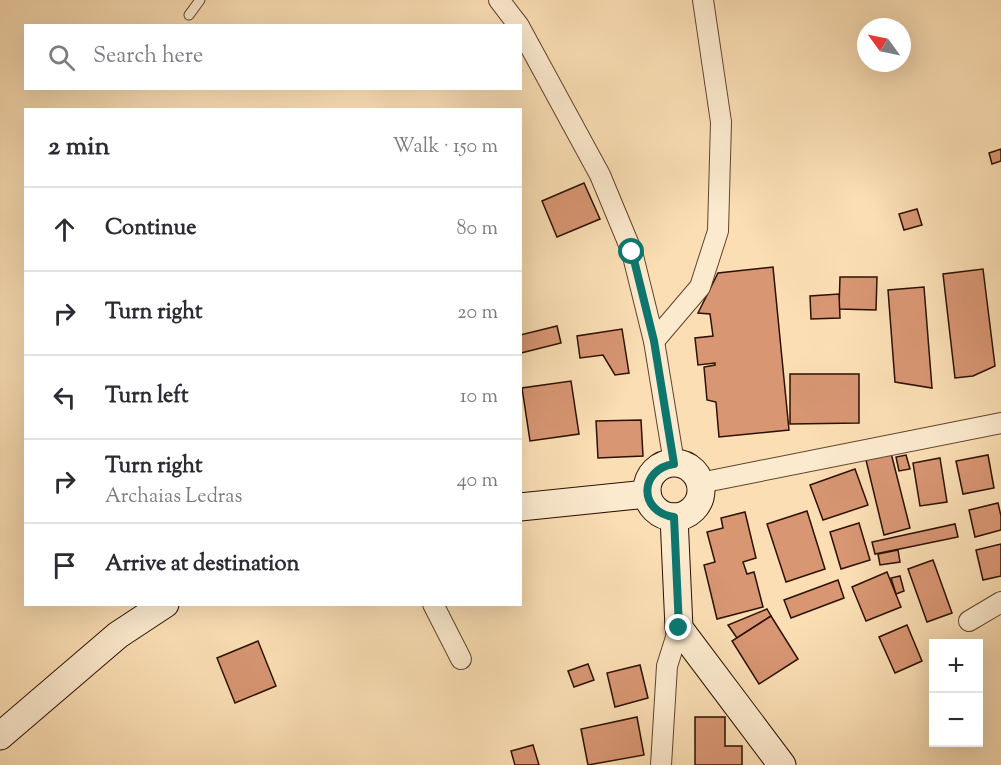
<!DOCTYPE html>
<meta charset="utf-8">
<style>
:root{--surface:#fff;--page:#f2f2f3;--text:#2b2b33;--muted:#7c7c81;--line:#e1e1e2}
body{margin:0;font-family:"Sorts Mill Goudy",serif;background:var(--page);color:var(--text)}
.controls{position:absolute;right:18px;bottom:18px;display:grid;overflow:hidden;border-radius:0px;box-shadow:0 6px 24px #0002}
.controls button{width:54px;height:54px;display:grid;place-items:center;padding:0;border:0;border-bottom:2px solid var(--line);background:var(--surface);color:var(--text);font:30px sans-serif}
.compass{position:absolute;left:857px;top:18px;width:54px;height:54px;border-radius:50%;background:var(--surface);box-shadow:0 6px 24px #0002;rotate:303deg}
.stop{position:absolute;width:18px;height:18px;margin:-14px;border:4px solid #0f766e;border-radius:50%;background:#fff}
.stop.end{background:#0f766e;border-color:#fff;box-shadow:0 2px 6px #0008}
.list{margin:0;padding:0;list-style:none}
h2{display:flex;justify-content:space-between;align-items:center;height:78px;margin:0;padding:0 24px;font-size:26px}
h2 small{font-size:20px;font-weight:400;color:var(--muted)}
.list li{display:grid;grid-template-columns:39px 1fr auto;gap:18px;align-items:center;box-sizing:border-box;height:84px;padding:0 24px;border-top:2px solid var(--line)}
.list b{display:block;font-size:22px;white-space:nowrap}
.list p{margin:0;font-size:20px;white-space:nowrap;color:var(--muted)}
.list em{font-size:20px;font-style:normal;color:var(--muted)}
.icon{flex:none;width:33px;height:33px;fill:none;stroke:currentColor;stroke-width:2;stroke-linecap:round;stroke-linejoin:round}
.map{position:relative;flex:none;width:1001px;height:765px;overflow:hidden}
.search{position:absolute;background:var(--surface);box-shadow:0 6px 24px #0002;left:24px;top:24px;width:498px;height:66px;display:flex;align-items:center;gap:15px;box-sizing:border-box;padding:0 21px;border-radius:0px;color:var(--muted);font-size:22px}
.panel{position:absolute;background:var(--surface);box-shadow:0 6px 24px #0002;left:24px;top:108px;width:498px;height:498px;border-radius:0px}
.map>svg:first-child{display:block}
.building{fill:#d89673;stroke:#2c1100;stroke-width:1.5}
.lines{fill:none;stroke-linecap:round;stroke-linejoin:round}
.lane-casing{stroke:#60442d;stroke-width:11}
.street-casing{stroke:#60442d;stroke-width:22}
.secondary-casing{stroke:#2c1100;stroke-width:29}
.lane{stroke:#fceace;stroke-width:9}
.street{stroke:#fceace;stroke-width:20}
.secondary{stroke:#fceace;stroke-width:27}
.route{stroke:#0f766e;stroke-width:8}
</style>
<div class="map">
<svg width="1001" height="765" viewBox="0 0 1001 765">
<rect width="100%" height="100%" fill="#fbdeb4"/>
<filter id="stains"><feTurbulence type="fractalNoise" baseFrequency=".00333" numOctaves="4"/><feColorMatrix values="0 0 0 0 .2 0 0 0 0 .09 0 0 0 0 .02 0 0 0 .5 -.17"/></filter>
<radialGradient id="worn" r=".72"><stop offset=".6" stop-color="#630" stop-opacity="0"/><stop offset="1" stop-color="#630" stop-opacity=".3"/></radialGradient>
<g class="building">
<path d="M1001,149V161L992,164L989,153Z"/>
<path d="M584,183L600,219L557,237L542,201Z"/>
<path d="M917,209L922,225L904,230L899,214Z"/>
<path d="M773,267L789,430L719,437L716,402L707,400L704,367L715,365V363L698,365L695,338L713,336L710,314L698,313L718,273Z"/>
<path d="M983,269L995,366L973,376L955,378L943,274Z"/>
<path d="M840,277H877L876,310L839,309Z"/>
<path d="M924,287L932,388L895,382L888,290Z"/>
<path d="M839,294L840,318L811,319L810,296Z"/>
<path d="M557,326L561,343L521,353L520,335Z"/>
<path d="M622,329L629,373L615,375L603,355L580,358L577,336Z"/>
<path d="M790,374H859V423L790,424Z"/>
<path d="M571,381L579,434L530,441L522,388Z"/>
<path d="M641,420L643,456L598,458L596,421Z"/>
<path d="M891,453L910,528L884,535L866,460Z"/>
<path d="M906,455L910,469L899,471L896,457Z"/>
<path d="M988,455L994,488L963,494L956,461Z"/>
<path d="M940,458L947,502L920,506L913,463Z"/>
<path d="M855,469L868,505L823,520L810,485Z"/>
<path d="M998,503L1001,516V530L975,537L969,510Z"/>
<path d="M807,511L825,569L786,582L767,524Z"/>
<path d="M745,512L756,558L743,562L747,574L754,572L763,607L717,619L704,565L715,562L707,532L723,528L721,518Z"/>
<path d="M859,523L870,560L841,569L830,532Z"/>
<path d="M955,524L958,537L875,554L872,542Z"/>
<path d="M1001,544V576L983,580L976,550Z"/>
<path d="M898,550L900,562L880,565L878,554Z"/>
<path d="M933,560L952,613L927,622L908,569Z"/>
<path d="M887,572L901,607L866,621L852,587Z"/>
<path d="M900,576L904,591L896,594L891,578Z"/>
<path d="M838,580L844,598L791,618L784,600Z"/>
<path d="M767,609L771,616L737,638L728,625Z"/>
<path d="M771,616L798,659L759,684L732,641Z"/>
<path d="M907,625L922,661L895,673L879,637Z"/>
<path d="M258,641L276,686L235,703L217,658Z"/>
<path d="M588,664L594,680L574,687L568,671Z"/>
<path d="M640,665L648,698L615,707L607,673Z"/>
<path d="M637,717L644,755L588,765L581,729Z"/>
<path d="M695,717H725V746H742V765H695Z"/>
<path d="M533,745L539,765H515L511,751Z"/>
</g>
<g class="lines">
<defs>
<path id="lane" d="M189,15L200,0"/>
<g id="street">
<path d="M499,0L519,26"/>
<path d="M520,28L600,175L632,252L654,341L674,463"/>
<path d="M654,341L700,287L718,231L721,122L703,0"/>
<path d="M700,483L1001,423"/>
<path d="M433,604L461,659"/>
<path d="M969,621L1001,602"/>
<path d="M661,765L667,666L679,628"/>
</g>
<g id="secondary">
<circle cx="674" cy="490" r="27"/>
<path d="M520,507L647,494"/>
<path d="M674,517L679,628L782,765"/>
<path d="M0,736L118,635L165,604"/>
</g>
</defs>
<use href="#lane" class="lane-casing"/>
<use href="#street" class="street-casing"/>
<use href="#secondary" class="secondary-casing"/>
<use href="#lane" class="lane"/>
<use href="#street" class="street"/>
<use href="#secondary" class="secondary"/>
</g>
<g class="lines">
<path class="route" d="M632,252L654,341L674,464C639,469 638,512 674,517L679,628"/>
</g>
<rect width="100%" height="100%" filter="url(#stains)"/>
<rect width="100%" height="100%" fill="url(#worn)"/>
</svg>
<div class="controls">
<button>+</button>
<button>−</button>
</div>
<svg class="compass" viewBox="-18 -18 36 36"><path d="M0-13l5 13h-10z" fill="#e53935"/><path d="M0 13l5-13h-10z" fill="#7c7c81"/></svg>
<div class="stop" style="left:632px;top:252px"></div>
<div class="stop end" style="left:679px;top:628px"></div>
<div class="search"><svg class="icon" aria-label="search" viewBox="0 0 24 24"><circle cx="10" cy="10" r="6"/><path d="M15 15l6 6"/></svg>Search here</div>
<section class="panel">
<h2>2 min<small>Walk · 150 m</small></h2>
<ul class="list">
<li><svg class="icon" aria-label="ahead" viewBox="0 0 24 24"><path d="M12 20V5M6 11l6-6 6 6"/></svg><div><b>Continue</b></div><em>80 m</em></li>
<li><svg class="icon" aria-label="right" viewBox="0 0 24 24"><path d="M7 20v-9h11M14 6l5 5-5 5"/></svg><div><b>Turn right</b></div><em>20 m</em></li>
<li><svg class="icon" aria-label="left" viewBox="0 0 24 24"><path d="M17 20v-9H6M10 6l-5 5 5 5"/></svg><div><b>Turn left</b></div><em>10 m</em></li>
<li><svg class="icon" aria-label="right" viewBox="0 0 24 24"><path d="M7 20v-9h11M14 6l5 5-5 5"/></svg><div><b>Turn right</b><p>Archaias Ledras</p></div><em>40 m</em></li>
<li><svg class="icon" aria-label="arrive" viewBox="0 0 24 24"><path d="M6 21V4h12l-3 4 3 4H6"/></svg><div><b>Arrive at destination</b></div></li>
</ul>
</section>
</div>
